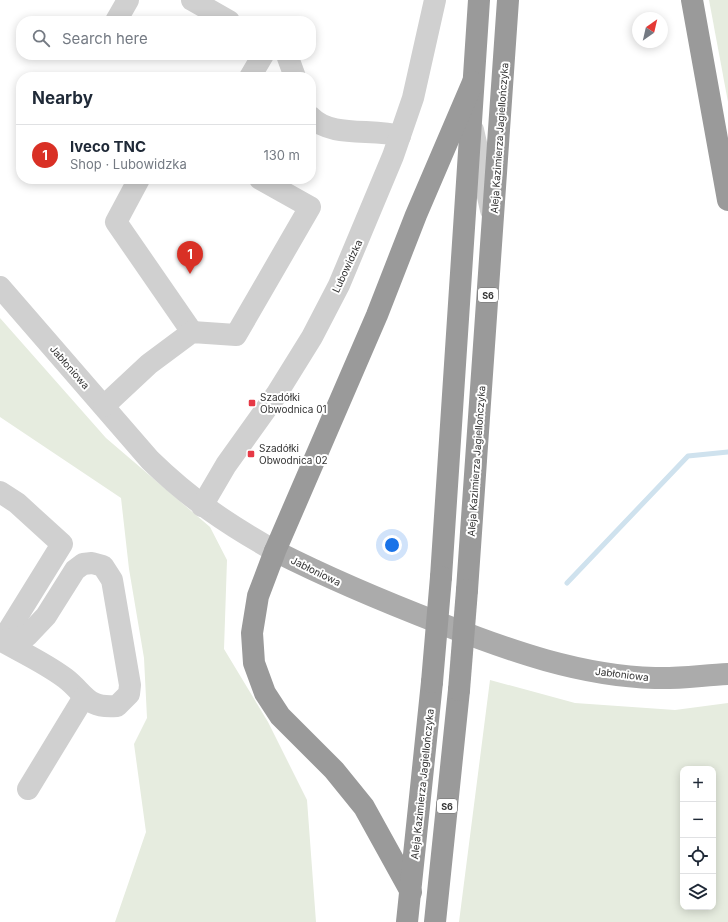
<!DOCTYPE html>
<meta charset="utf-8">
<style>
:root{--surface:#fff;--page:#f6f6f7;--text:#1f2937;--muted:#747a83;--line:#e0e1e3;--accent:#d93025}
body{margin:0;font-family:Inter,sans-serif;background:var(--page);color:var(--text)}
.controls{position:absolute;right:12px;bottom:12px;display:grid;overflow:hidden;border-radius:8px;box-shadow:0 2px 10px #0003}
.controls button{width:36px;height:36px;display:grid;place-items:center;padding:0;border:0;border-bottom:1px solid var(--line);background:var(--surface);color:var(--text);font:20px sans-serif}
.compass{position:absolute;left:632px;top:12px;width:36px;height:36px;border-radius:50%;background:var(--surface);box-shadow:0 2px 10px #0003;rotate:34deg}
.you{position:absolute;left:392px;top:545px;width:14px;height:14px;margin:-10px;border:3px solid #fff;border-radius:50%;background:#1a73e8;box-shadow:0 0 0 6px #1a73e833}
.badge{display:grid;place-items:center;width:26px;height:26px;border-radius:50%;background:var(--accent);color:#fff;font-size:13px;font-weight:700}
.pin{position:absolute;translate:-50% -33px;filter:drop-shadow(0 1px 2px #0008)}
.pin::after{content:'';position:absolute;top:21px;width:14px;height:12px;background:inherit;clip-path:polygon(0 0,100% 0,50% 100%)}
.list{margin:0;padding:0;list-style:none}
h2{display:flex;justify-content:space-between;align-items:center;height:52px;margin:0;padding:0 16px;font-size:17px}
h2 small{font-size:13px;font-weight:400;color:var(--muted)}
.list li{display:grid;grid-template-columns:26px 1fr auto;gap:12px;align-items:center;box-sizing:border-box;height:60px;padding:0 16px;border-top:1px solid var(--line)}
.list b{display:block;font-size:15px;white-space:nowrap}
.list p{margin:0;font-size:13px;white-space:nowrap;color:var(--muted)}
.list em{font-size:13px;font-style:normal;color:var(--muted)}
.icon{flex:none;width:22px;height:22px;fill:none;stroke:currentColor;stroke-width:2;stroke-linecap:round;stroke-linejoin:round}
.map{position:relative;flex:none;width:728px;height:922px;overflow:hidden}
.search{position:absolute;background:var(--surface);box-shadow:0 2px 10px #0003;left:16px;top:16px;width:300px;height:44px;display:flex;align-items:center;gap:10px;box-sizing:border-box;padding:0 14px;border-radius:16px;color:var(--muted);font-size:15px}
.panel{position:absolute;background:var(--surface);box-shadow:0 2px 10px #0003;left:16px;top:72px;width:300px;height:112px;border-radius:16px}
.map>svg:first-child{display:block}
.green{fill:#e6ecdf;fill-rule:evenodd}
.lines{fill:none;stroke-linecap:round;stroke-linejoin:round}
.stream{stroke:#cfe2ee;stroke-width:5}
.minor{stroke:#d0d0d0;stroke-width:22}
.major{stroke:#ababab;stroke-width:22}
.highway{stroke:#9a9a9a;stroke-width:22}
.highway-bridge{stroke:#9a9a9a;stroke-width:22}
.poi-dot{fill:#e63946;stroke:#fff;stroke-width:1.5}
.labels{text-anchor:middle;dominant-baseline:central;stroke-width:4;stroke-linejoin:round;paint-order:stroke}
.shield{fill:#fff;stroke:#707070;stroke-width:1}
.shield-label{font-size:9px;font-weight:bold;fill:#333}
.street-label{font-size:10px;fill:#333;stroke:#fff}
.poi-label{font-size:10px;fill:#333;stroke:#fff;text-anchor:start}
</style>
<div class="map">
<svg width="728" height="922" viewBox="0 0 728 922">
<rect width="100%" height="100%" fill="#fff"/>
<g class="green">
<path d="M709,0H728V102Z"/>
<path d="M0,318L106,438L210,527L227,560L224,649L268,722L307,800L316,922H115L146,832L134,744L147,718L144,658L129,569L121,498L0,417Z"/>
<path d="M490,680L575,703L675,710L728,703V922H459ZM683,769H713V907H683Z"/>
</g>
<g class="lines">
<path class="stream" d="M567,583L688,456L728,452"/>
<g class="minor">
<path d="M192,0L229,21"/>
<path d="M116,21L128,0"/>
<path d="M287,55L295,77"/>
<path d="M250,77L263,55"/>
<path d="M311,117C331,138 373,128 400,136"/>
<path d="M473,130L491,210"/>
<path d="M139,179L116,222L192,332"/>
<path d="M0,287L150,460C190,499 227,524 275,551"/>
<path d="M104,406L149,364L192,332L236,335L310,207L260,179"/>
<path d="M0,492L17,503L62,544L2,641"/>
<path d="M202,506L226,465L276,395L312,337L339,285L393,156L413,98L435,0"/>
<path d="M0,640C21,652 45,663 65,678C85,693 86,709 117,706L129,694L130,685L112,580L103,566L92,563L83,564L75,570L46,616L27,636L2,641"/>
<path d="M28,789L84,697"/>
</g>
<path class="major" d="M275,551C330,579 385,602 442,624C510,651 581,676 655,678C679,679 704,675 728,674"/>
<g class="highway">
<path d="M692,0L728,200"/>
<path d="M441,577L479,0"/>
<path d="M467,590L508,0"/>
<path d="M411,892L364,807L334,770L280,716L265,693L254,663L252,633L258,596L275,551L377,315L416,215L473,82"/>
<path d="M407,922L432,682"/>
<path d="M435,922L459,690"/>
</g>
<g class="highway-bridge">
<path d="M432,682L441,577"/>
<path d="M459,690L467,590"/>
</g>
</g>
<g class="poi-dot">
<rect x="248" y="399" width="8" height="8" rx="2"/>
<rect x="247" y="450" width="8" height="8" rx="2"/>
</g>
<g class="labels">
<g class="shield">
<rect x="478" y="288" width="20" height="14" rx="3"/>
<rect x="437" y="799" width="20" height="14" rx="3"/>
</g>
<g class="shield-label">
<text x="488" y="295">S6</text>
<text x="447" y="806">S6</text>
</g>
<g class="street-label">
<text transform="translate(499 138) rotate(-86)">Aleja Kazimierza Jagiellończyka</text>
<text transform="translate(347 266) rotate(-65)">Lubowidzka</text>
<text transform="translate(70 367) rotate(49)">Jabłoniowa</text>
<text transform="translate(476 461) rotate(-86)">Aleja Kazimierza Jagiellończyka</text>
<text transform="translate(316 571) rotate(26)">Jabłoniowa</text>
<text transform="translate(622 674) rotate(7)">Jabłoniowa</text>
<text transform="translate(422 784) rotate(-84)">Aleja Kazimierza Jagiellończyka</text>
</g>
<g class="poi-label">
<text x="260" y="397">Szadółki<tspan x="260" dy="12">Obwodnica 01</tspan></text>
<text x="259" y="448">Szadółki<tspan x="259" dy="12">Obwodnica 02</tspan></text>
</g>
</g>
</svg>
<div class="controls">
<button>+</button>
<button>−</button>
<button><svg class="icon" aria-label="locate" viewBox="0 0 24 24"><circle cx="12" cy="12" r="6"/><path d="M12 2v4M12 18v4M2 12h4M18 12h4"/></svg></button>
<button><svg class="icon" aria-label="layers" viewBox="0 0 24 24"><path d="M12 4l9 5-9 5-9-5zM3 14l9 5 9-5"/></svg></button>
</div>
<svg class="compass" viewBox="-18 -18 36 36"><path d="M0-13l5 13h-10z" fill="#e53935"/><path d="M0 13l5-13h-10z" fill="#747a83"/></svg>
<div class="you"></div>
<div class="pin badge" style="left:190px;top:274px">1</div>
<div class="search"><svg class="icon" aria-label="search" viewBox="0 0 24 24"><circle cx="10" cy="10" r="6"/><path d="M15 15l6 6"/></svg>Search here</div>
<section class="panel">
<h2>Nearby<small></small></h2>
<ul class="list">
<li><span class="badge">1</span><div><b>Iveco TNC</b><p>Shop · Lubowidzka</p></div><em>130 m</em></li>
</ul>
</section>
</div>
